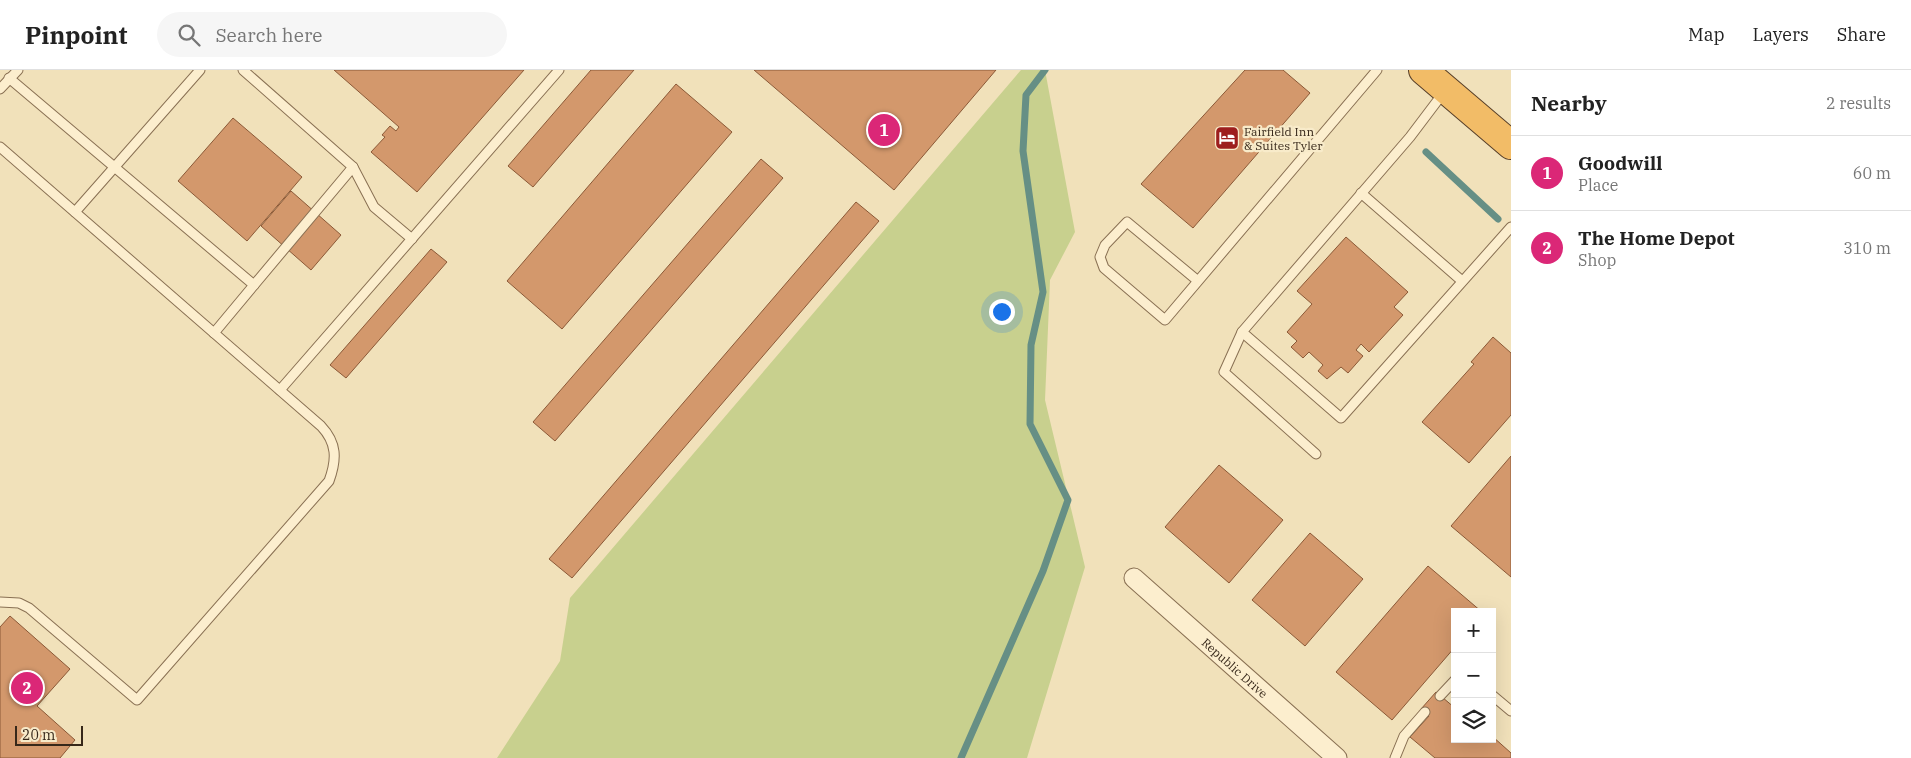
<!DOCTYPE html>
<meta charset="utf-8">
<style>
:root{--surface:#fff;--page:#f6f6f6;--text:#222;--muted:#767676;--line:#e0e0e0;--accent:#db2777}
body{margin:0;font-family:"IBM Plex Serif",serif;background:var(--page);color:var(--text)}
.controls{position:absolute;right:15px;bottom:15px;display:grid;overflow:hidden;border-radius:0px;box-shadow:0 5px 20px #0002}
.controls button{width:45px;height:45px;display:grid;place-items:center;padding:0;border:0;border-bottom:1px solid var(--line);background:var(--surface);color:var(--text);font:25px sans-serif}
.scale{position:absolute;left:15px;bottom:12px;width:68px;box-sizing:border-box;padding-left:5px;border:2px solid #37281a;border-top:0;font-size:14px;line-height:18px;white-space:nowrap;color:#37281a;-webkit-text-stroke:4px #f8ebca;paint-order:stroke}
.you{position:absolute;left:1001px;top:241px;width:18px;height:18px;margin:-12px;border:4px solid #fff;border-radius:50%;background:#1a73e8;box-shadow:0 0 0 8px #1a73e833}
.badge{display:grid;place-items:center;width:32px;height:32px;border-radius:50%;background:var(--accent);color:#fff;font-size:16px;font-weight:700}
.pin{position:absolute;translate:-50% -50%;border:2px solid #fff;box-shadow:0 1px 5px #0006}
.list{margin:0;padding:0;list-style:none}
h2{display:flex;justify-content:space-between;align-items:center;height:65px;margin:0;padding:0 20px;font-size:21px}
h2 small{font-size:16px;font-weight:400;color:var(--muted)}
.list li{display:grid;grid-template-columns:32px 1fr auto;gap:15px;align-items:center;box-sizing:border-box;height:75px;padding:0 20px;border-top:1px solid var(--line)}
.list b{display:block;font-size:19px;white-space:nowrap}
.list p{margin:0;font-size:16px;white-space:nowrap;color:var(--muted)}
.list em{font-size:16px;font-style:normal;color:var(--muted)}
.icon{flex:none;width:28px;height:28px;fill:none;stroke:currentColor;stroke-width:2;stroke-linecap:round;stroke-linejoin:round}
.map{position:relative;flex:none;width:1511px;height:688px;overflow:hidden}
header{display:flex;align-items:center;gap:30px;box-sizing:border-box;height:70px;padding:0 25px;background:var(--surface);border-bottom:1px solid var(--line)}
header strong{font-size:24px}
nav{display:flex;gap:28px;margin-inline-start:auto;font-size:18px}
.search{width:350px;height:45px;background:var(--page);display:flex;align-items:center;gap:12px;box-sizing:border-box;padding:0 18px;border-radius:28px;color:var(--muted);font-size:19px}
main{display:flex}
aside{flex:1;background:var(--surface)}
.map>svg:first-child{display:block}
.green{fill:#c8d08e}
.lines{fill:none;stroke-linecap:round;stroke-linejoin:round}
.stream{stroke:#668f85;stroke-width:7}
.building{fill:#d3986c;stroke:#8b5937}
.service-casing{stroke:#897053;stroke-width:11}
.minor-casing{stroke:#897053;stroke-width:21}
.trunk-casing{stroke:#563e28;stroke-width:30}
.service{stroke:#fceece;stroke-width:9}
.minor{stroke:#fceece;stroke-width:19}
.trunk{stroke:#f2bc67;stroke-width:28}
.labels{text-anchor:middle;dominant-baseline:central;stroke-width:4.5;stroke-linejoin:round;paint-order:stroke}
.poi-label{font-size:12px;fill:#37281a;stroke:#f8ebca;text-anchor:start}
.street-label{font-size:12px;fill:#37281a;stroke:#f8ebca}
</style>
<header>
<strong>Pinpoint</strong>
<div class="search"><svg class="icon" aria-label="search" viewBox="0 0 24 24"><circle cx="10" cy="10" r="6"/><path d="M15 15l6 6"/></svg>Search here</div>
<nav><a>Map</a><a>Layers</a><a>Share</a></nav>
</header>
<main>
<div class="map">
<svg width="1511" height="688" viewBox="0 0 1511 688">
<rect width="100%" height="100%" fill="#f1e1ba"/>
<path class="green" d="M1021,0H1045L1075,162L1050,210L1045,330L1085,497L1027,688H497L560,591L570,528Z"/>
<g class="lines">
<g class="stream">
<path d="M1426,82L1498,149"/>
<path d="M961,688L1043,501L1068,430L1030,354L1031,275L1043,222L1023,81L1026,25L1045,0"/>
</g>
</g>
<g class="building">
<path d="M334,0H524L417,122L371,82L385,67L382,65L390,56L396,61L399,57Z"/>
<path d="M591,0H634L533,117L508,96Z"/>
<path d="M754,0H996L894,120Z"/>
<path d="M1245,0H1283L1310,23L1193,158L1141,114Z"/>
<path d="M676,14L732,62L562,259L507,211Z"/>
<path d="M233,48L302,107L247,171L178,111Z"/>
<path d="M761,89L783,108L555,371L533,352Z"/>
<path d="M291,121L341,165L311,200L261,156Z"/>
<path d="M856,132L879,151L572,508L549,489Z"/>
<path d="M1346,167L1408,222L1394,237L1403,245L1369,282L1361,274L1356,280L1363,286L1348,303L1341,297L1327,309L1318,301L1323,295L1309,282L1303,288L1291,277L1297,271L1287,262L1312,234L1297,221Z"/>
<path d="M431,179L447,192L346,308L330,295Z"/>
<path d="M1493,267L1511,283V345L1469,393L1422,352L1474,294L1471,292Z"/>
<path d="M1511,386V507L1451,456Z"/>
<path d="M1219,395L1283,450L1229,513L1165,457Z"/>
<path d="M1310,463L1363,509L1305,576L1252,530Z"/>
<path d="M1428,496L1482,542H1455V577L1392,650L1336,602Z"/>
<path d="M10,546L70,599L37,636L75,670L60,688H0V557Z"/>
<path d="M1436,622L1455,638V669H1492V666L1511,683V688H1435L1410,667L1429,646L1421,639Z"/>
</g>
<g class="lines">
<defs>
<g id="service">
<path d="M243,0L353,97L374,137L412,169"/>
<path d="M9,8L254,215L214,263"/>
<path d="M0,19L18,0"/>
<path d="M1444,22L1410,67L1242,262L1341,348L1511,157"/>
<path d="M0,77L321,356C337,373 337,389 329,411L137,630L29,538L19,533L0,532"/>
<path d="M1361,123L1462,211"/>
<path d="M75,142L200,0"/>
<path d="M1198,211L1127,152L1105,175L1100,187L1104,198L1165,250L1377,0"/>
<path d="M254,215L353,97"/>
<path d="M1242,262L1224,302L1316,384"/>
<path d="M280,320L559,0"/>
<path d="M1492,625L1511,641"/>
<path d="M1440,626L1455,610"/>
<path d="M1395,688L1404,666L1425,642"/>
</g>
<g id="minor">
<path id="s1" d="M1134,508L1337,688"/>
</g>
<path id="trunk" d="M1423,0L1511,75"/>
</defs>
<use href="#service" class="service-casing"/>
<use href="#minor" class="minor-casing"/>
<use href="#trunk" class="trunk-casing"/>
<use href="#service" class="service"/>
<use href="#minor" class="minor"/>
<use href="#trunk" class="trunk"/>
</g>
<defs>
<symbol id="hotel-square" viewBox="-11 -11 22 22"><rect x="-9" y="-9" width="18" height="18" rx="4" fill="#9d1e1e" stroke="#f8ebca"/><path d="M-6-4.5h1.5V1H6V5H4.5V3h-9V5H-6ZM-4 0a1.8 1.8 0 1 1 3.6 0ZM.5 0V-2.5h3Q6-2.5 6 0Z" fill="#fff"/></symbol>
</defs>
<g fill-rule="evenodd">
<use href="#hotel-square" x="1213" y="54" width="28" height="28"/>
</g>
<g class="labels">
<g class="poi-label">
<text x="1244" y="61">Fairfield Inn<tspan x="1244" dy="14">&amp; Suites Tyler</tspan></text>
</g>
<g class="street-label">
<text stroke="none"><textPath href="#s1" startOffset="135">Republic Drive</textPath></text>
</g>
</g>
</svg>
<div class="controls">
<button>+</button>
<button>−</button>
<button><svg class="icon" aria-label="layers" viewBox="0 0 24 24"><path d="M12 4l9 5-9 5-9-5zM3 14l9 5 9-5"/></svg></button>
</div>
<div class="scale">20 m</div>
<div class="you"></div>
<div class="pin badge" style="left:884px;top:60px">1</div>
<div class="pin badge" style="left:27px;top:618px">2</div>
</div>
<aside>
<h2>Nearby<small>2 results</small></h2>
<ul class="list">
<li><span class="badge">1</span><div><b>Goodwill</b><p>Place</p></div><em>60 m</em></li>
<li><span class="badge">2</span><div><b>The Home Depot</b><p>Shop</p></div><em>310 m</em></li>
</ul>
</aside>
</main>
